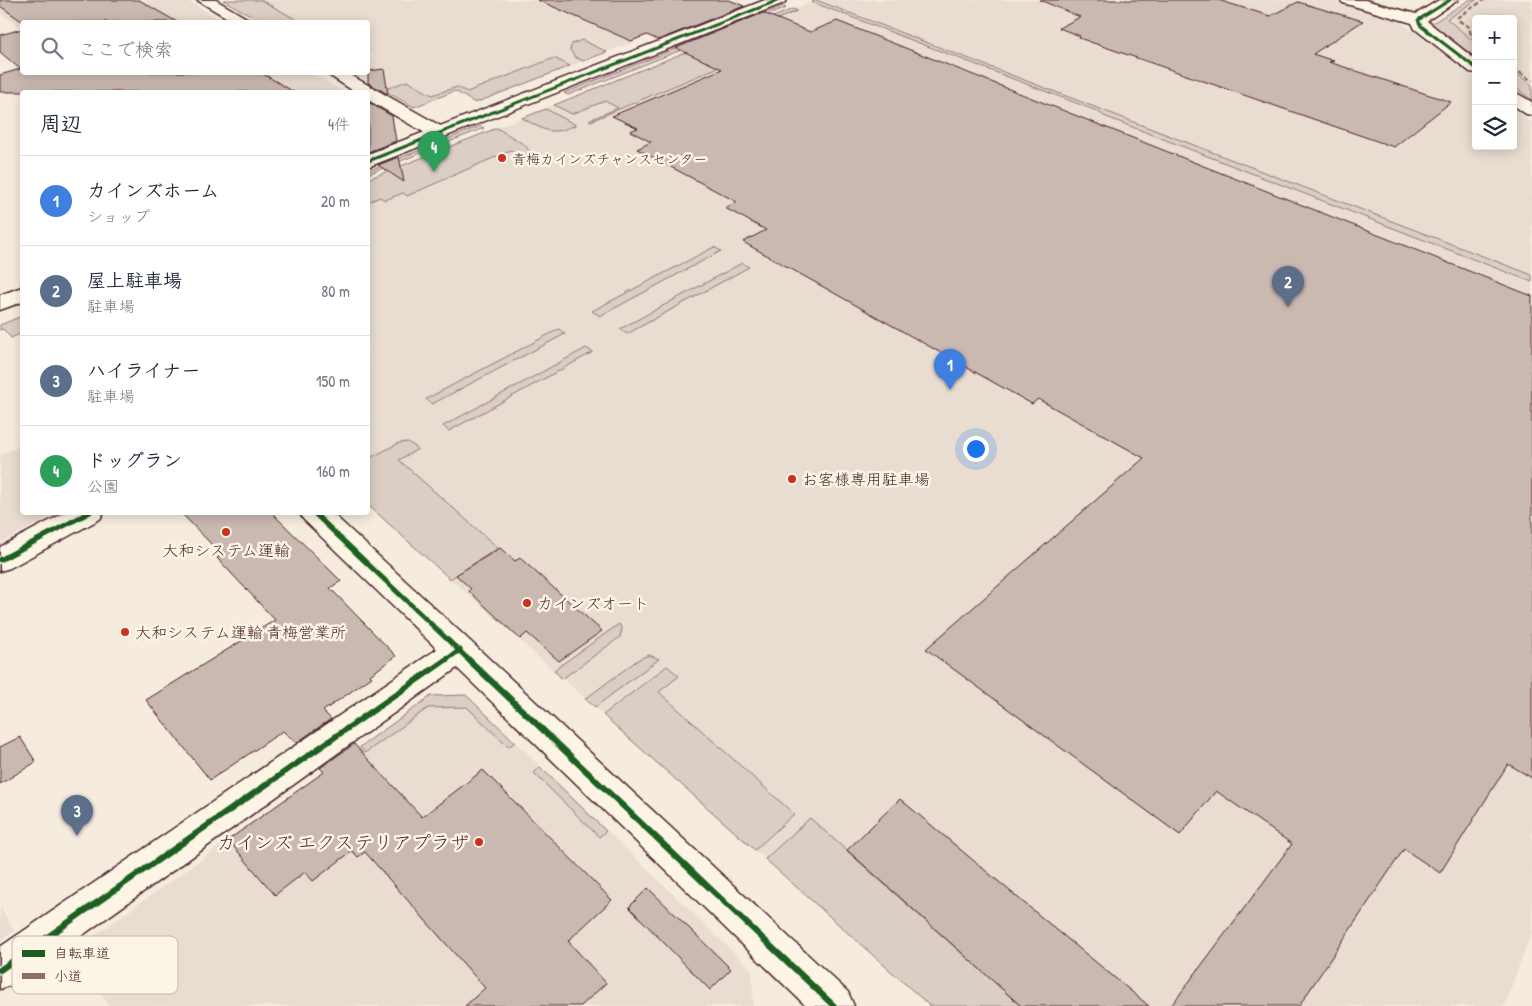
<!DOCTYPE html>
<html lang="ja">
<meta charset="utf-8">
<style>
:root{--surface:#fff;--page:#f2f2f3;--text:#1f2937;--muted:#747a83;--line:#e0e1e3;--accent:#0f766e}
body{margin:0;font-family:"Patrick Hand","Klee One",sans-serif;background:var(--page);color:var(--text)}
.controls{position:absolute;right:15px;top:15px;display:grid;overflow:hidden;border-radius:5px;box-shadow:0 2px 12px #0003}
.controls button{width:45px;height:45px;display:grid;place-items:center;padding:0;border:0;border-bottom:1px solid var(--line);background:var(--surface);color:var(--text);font:25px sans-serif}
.you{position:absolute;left:975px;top:448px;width:18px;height:18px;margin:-12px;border:4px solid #fff;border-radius:50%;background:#1a73e8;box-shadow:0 0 0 8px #1a73e833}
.badge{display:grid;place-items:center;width:32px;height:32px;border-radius:50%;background:var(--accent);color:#fff;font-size:16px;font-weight:700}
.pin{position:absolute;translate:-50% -41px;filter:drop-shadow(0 1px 2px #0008)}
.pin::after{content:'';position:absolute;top:26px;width:18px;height:15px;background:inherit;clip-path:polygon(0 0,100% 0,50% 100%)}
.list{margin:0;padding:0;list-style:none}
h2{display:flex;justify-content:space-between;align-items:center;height:65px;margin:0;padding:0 20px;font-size:21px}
h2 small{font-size:16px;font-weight:400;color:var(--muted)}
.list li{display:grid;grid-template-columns:32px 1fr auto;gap:15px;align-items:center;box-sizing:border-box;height:90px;padding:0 20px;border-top:1px solid var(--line)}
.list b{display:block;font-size:19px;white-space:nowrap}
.list p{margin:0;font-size:16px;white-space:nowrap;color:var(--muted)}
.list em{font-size:16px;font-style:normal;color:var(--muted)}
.icon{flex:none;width:28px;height:28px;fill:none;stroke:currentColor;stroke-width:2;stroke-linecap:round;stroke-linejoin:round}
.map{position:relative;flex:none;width:1532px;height:1006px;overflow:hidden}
.search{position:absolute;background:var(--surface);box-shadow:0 2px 12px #0003;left:20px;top:20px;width:350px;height:55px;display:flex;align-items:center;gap:12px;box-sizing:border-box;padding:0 18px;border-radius:5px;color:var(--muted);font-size:19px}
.panel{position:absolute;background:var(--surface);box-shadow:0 2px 12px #0003;left:20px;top:90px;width:350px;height:425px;border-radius:5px}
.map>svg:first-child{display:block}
.built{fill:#e8ddd0}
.green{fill:#dbcec4;stroke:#927678}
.building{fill:#cab9b1;stroke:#4a1f2b}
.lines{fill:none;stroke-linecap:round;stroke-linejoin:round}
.street-casing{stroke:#4a1f2b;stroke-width:3}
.secondary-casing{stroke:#4a1f2b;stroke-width:3}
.street{fill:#fcf5e5;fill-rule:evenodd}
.secondary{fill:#fcf5e5;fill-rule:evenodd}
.quiet{stroke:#8d6e63;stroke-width:2.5;stroke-dasharray:5 2.5;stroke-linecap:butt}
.cycleway-far2-casing{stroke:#fcf5e5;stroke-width:5}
.cycleway-far1-casing{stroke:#fcf5e5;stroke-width:8}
.cycleway-casing{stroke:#fcf5e5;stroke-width:9}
.cycleway-far2{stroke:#1b5e20;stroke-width:3}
.cycleway-far1{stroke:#1b5e20;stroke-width:5}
.cycleway{stroke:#1b5e20;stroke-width:6}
.poi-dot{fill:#c8321e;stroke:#fcf5e5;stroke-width:2}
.labels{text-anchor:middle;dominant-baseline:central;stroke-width:5;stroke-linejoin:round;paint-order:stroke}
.far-poi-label{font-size:14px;fill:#4a1f2b;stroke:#fcf5e5;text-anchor:start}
.poi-label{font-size:16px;fill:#4a1f2b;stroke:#fcf5e5;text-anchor:start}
.near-poi-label{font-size:19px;fill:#4a1f2b;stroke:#fcf5e5;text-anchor:end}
.key{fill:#fcf5e5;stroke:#c7b5ad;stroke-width:1}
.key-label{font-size:14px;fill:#4a1f2b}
</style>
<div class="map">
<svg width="1532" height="1006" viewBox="0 0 1532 1006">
<rect width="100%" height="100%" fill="#f5ecde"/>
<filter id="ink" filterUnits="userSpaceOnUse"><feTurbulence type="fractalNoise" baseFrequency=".02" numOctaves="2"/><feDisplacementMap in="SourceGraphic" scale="10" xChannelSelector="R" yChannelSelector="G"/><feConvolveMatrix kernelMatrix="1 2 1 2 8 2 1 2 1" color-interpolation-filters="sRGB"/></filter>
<g filter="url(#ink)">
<g class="built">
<path d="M0,0H186L225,22H22V28L0,13Z"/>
<path d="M223,0H742L475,103L455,91L414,107L353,73L368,72V59L374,57L368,53V22H264Z"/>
<path d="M816,0H1329L1392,19L1405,25L1476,79V146H1513V108L1532,123V931L1504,1006H930L368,505V179Z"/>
<path d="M1469,0H1532V100L1513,86V19H1476V58L1431,24Z"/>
<path d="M85,73H311L345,92H113Z"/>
<path d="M22,445V512L59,513L0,543V455Z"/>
<path d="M466,695L752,970L753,1006H109L74,950L431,696Z"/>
<path d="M0,907L14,931L0,941Z"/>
</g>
<g class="green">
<path d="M223,0H261L297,20C269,29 247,13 223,0Z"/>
<path d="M816,0L1532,275V282L1104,116L1097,111L812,2Z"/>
<path d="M1469,0H1476L1447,19L1476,43V58L1431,24Z"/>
<path d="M783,6L786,8L568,95L564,93Z"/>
<path d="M793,9L797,11L698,51L726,64L591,121L589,120L618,108L605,101L572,114L554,105Z"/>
<path d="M582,40L607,52L583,61L575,57L570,50L572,44Z"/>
<path d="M554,58L570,66L475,103L455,91L414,107L383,90L407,81L432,95L457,87L467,92Z"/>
<path d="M1513,71L1532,85V100L1513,86Z"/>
<path d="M546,109L576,125C550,136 546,131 522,118Z"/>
<path d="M480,126L484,128L368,174V171Z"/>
<path d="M497,128L525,145L530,152L522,157L511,150L407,196L403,193L385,200L380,197L368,202V179Z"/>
<path d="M714,247L721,251L600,316L592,311Z"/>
<path d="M742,263L749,267L627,334L620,329Z"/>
<path d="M22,316V333L11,338L3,329L0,330V325Z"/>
<path d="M559,329L565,334L432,404L426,399Z"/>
<path d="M586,348L593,352L449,431L443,426Z"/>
<path d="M408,442L418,449L399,460L498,548L450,579L368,505V459L399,443Z"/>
<path d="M619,624L622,629L620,637L562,679L554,670Z"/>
<path d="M649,655L659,659L595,707L585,699L639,659Z"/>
<path d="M667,666L679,676L659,692L794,814L755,850L603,715Z"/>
<path d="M466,695L515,742L508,747L467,707L428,708L365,753L360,747L431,696Z"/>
<path d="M540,767L606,831L599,837L534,773Z"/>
<path d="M810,818L1021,1006H930L765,859Z"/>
</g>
<g class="building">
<path d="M0,0H139L177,22H23L0,6Z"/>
<path d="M538,0H729L744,6L658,40L647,35L631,41Z"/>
<path d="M1040,0H1218L1270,16L1298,2L1363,21L1313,54L1334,61L1329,62L1451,102L1394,147L1079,38L1080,36L1059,28L1080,17Z"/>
<path d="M763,13L810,32L837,21L1532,296V778L1508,764L1440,873L1404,849L1299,1006H1171L1292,844L1216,791L1180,835L926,649L1144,458L1038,399L1032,404L743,242L766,230L725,208L737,202L637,149L651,142L630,131L638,128L612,116L722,69L676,48Z"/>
<path d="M22,29V72H260L294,92H0V75L20,69L0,52V35Z"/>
<path d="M384,69L388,94L368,83V71Z"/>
<path d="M368,102L392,116L396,141L368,152Z"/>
<path d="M399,157L404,182L378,165Z"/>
<path d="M180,512H271L341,581L330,588L396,656L370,675L372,677L323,711L331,719L296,743L283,731L210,780L146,700L275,620L217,558L222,555Z"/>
<path d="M500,548L515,561L520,558L602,631L559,661L527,633L520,639L469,591L471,589L456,575Z"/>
<path d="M20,737L36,762L0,784V747Z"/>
<path d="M354,744L422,817L483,770L612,900L568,941L606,983L581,1006H465L485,988L365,852L358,857L352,851L313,881L305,872L275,895L228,840L324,772L320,768Z"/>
<path d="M900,799L1023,902L1149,1006H1021L847,850Z"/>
<path d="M648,888L731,969L710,990L629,907Z"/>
</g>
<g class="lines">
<defs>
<g id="street">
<path d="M197,0H216L253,22H234Z"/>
<path d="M1340,0H1365L1416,14L1439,0H1458L1427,21L1476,60V73L1470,72L1415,29L1412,23L1343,3Z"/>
<path d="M324,72H345L446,129L448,133L446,137H432L368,100V92H355Z"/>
<path d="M1513,91L1532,102V115L1526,114L1513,105Z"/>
<path d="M66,512H104L100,519L10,568L0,571V547Z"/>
<path d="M299,512H331L848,992L854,1006H806L457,668L14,984L0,989V947L437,649L303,519Z"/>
</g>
<g id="secondary">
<path d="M765,0H787L784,3L368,167V154Z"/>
<path d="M22,287V302L0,310V295Z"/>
</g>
</defs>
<use href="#street" class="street-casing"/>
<use href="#secondary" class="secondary-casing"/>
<use href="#street" class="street"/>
<use href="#secondary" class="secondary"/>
<g class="quiet">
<path d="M1476,40L1471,35L1469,27L1458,20V17L1484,0"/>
<path d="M1513,68L1532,81"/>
</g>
<defs>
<g id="cycleway-far2">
<path d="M1450,0L1418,20L1421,26L1476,68"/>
<path d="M368,161L779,0"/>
</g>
<g id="cycleway-far1">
<path d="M313,512L469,660"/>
<path d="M0,560L90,512"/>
<path d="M446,660L460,650"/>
</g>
<g id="cycleway">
<path d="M468,659L834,1006"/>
<path d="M0,970L447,659"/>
</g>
</defs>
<use href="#cycleway-far2" class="cycleway-far2-casing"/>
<use href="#cycleway-far1" class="cycleway-far1-casing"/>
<use href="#cycleway" class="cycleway-casing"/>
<use href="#cycleway-far2" class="cycleway-far2"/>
<use href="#cycleway-far1" class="cycleway-far1"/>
<use href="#cycleway" class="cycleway"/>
</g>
</g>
<g class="poi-dot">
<circle cx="502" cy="158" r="5"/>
<circle cx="792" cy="479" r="5"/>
<circle cx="226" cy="532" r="5"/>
<circle cx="527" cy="603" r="5"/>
<circle cx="125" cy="632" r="5"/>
<circle cx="479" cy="842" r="5"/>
</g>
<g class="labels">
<g class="far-poi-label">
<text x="512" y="158">青梅カインズチャンスセンター</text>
</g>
<g class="poi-label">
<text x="802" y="479">お客様専用駐車場</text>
<text x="226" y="550" text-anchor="middle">大和システム運輸</text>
<text x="537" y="603">カインズオート</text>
<text x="135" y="632">大和システム運輸 青梅営業所</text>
</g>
<g class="near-poi-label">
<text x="469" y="842">カインズ エクステリアプラザ</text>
</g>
</g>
<rect x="12" y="936" width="166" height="58" rx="8" class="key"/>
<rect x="22" y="950" width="23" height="7" fill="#1b5e20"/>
<rect x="22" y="973" width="23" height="6" fill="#8d6e63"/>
<g class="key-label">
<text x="54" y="958">自転車道</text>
<text x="54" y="981">小道</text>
</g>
</svg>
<div class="controls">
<button>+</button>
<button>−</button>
<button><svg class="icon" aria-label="layers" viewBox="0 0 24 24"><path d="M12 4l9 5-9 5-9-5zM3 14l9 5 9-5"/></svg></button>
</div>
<div class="you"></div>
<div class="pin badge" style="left:950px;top:390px;background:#3f7fe0">1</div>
<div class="pin badge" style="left:1288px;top:307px;background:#5c6f8a">2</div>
<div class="pin badge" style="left:77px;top:836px;background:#5c6f8a">3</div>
<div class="pin badge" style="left:434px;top:172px;background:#2e9e5b">4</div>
<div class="search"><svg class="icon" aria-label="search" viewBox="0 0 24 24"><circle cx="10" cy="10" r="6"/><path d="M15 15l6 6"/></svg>ここで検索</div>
<section class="panel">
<h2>周辺<small>4件</small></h2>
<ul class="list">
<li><span class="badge" style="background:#3f7fe0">1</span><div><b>カインズホーム</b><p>ショップ</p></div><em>20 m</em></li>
<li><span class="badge" style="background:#5c6f8a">2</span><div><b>屋上駐車場</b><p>駐車場</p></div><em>80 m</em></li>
<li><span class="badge" style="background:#5c6f8a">3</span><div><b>ハイライナー</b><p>駐車場</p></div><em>150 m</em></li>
<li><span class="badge" style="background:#2e9e5b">4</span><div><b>ドッグラン</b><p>公園</p></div><em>160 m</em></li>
</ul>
</section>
</div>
